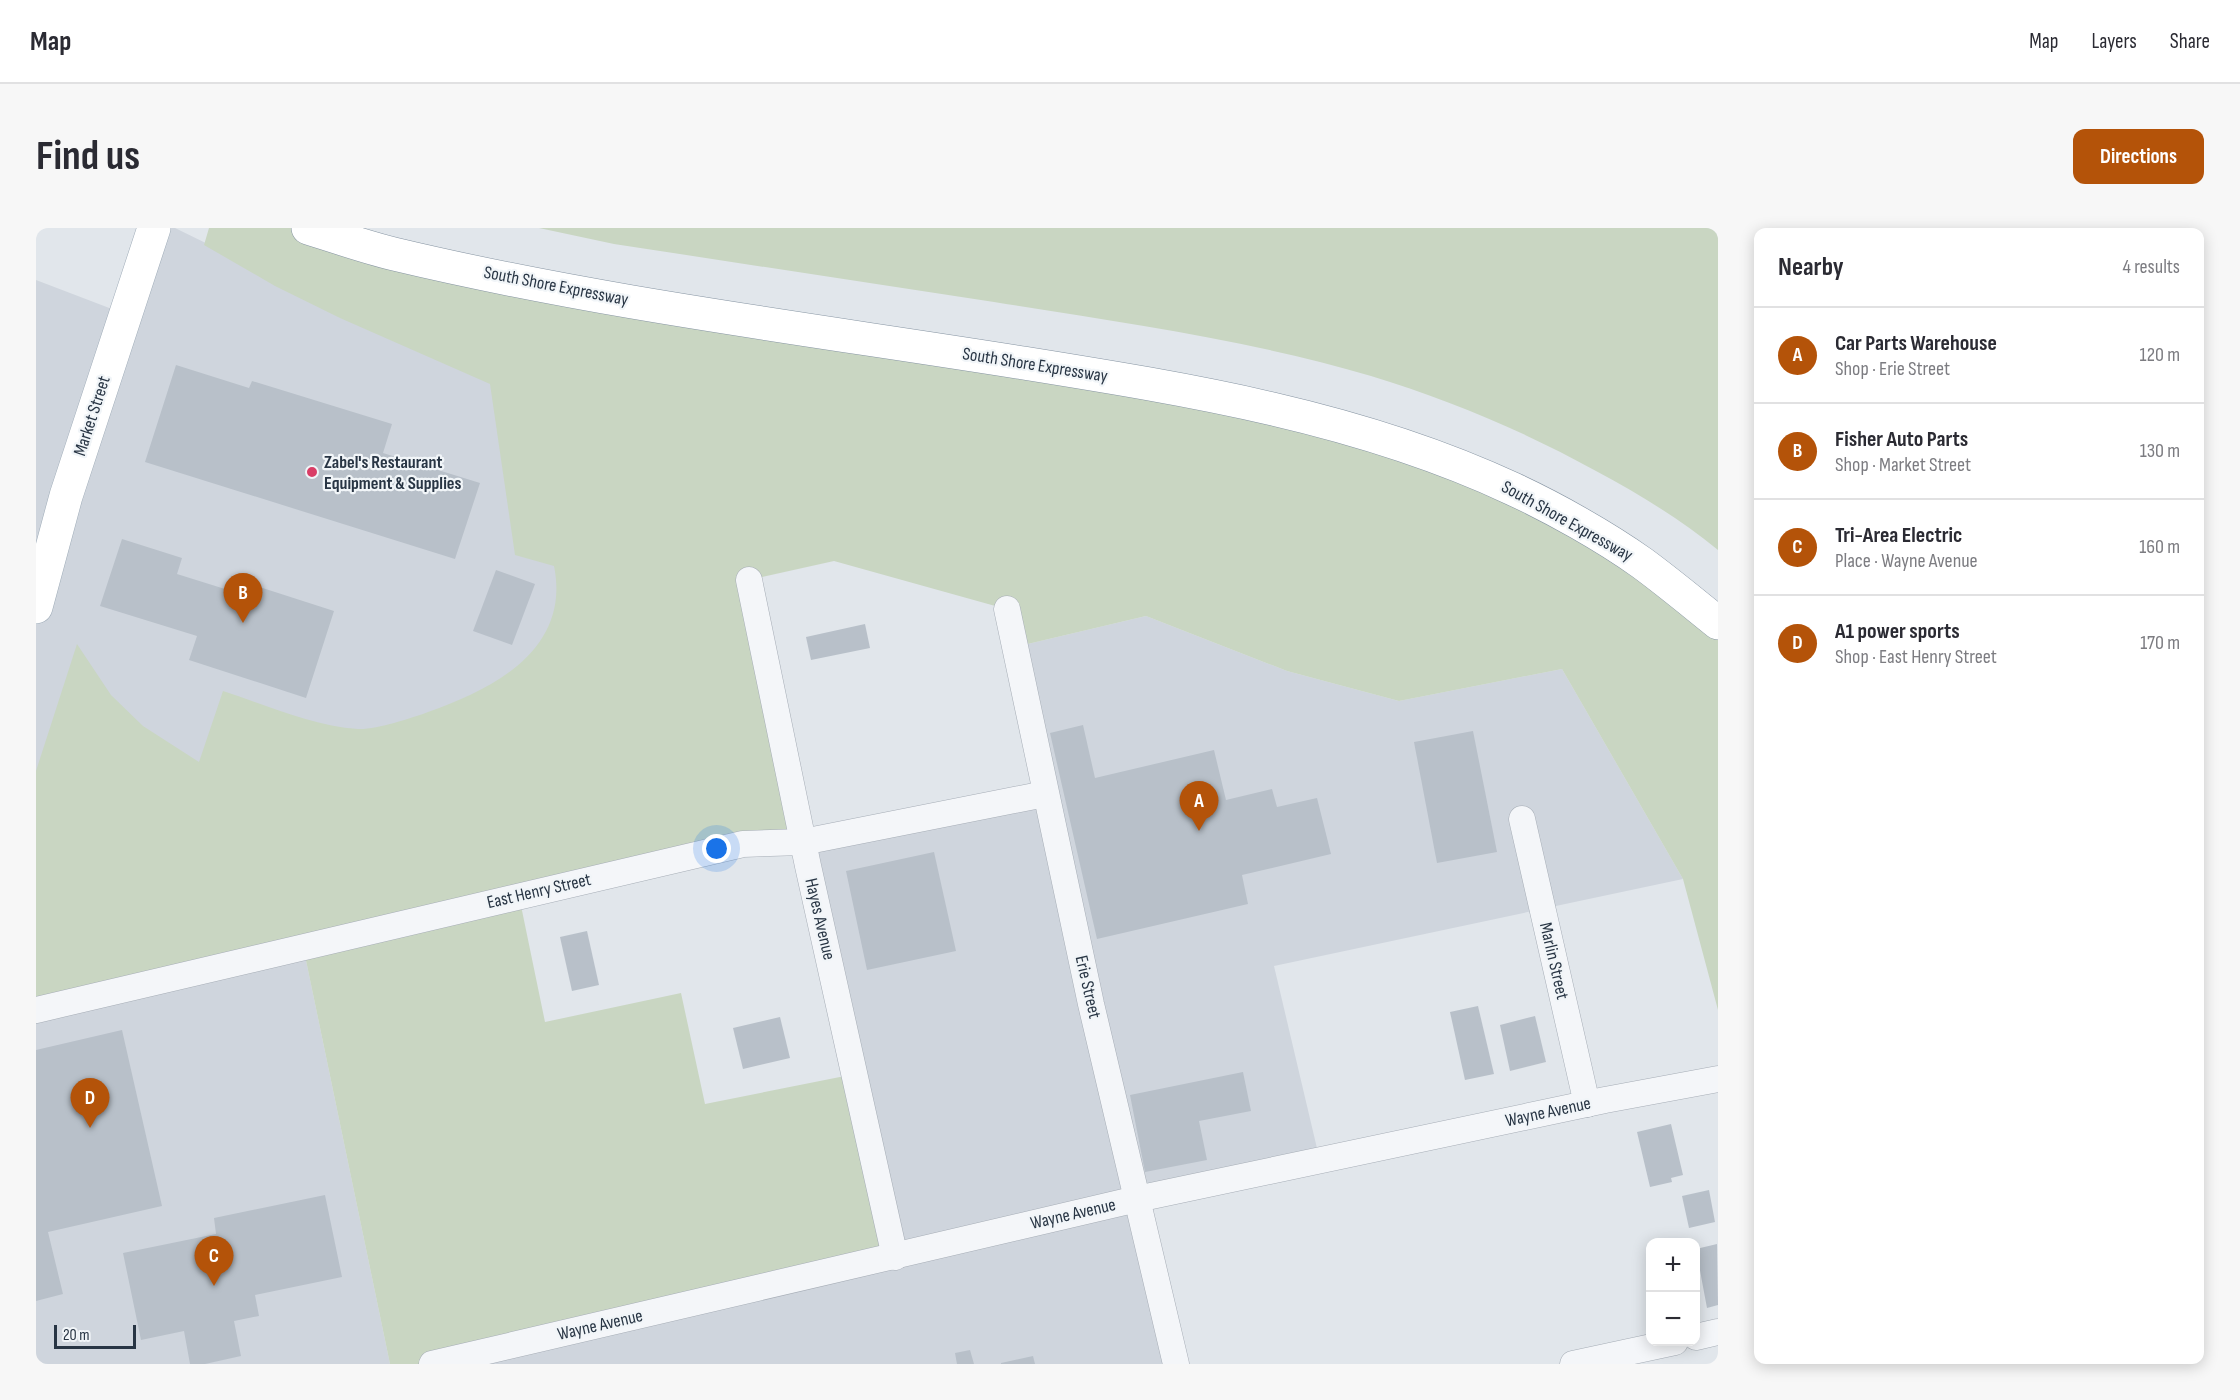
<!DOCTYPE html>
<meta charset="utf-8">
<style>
:root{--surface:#fff;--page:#f7f7f7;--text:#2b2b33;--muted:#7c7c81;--line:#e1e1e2;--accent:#b45309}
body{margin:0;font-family:"Sofia Sans Condensed",sans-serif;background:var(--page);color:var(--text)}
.controls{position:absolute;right:18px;bottom:18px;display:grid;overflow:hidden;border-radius:12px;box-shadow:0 3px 15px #0003}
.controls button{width:54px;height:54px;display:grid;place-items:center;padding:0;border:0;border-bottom:2px solid var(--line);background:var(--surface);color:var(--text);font:30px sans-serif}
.scale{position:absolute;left:18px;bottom:15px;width:82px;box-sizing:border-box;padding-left:6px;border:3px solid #283544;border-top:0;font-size:16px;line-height:21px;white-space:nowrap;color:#283544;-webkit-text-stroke:4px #f1f5f8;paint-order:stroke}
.you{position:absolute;left:681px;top:621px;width:21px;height:21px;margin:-15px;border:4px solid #fff;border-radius:50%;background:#1a73e8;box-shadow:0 0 0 9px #1a73e833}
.badge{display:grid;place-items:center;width:39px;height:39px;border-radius:50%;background:var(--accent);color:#fff;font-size:20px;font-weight:700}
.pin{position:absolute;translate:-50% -50px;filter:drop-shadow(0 2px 3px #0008)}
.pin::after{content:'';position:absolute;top:32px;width:21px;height:18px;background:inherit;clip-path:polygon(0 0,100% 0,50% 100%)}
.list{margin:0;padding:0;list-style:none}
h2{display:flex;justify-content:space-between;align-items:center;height:78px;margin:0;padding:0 24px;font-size:26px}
h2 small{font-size:20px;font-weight:400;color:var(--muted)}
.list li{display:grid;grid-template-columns:39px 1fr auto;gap:18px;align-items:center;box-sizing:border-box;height:96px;padding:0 24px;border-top:2px solid var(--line)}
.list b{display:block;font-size:22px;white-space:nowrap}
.list p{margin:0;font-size:20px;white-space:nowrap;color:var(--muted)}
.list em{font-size:20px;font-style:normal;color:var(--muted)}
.map{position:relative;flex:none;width:1682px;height:1136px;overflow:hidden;border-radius:12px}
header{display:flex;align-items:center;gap:36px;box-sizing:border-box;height:84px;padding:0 30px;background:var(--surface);border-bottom:2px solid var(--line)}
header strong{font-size:28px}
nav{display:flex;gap:33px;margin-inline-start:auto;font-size:21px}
.intro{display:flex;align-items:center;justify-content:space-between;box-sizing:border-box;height:144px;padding:0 36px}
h1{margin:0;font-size:42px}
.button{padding:15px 27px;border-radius:12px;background:var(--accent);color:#fff;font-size:21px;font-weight:700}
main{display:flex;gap:36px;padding:0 36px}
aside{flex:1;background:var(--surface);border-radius:12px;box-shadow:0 3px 15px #0003}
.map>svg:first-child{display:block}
.built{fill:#cfd5dd}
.green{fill:#c9d6c2}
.building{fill:#b8c0c9}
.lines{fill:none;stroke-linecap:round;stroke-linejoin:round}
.minor-casing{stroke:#a6adb6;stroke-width:27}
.primary-casing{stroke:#9facb8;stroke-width:34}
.motorway-casing{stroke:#8795a3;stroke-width:34}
.minor{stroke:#f4f6f9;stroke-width:26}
.primary{stroke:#fff;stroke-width:33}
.motorway{stroke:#fff;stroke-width:33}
.poi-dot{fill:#d93d66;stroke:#f1f5f8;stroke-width:2}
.labels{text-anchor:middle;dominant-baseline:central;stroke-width:4.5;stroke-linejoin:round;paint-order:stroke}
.street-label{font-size:18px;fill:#283544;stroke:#f1f5f8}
.poi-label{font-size:18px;font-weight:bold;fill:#283544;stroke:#f1f5f8;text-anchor:start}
</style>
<header>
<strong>Map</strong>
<nav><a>Map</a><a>Layers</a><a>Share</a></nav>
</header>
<div class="intro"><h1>Find us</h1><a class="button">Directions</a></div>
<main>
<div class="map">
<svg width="1682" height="1136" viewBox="0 0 1682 1136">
<rect width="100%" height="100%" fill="#e1e6eb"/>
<g class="built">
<path d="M118,0H139L499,176L598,324L267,718L354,1136H0V52L89,86Z"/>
<path d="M1110,388L1251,443L1363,473L1526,441L1647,651L1238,738L1284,933L1101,971L1140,1136H396L859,1028L767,614L1009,566L979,419Z"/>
</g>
<g class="green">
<path d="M173,0H272L1087,151L1420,236L1682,395V782L1647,651L1526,441L1363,473L1251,443L1110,388L979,419L970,381L798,333L713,352L767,614L483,668L509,794L645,765L669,876L819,846L859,1029L396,1136H354L267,718L0,782V543L41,416L75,467L107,498L163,534L187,463C230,477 276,498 322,501C339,502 376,490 392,484C458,461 535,421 518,338L479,327L454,156L304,90L239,58L168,17Z"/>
<path d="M503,0H1682V322C1644,291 1603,266 1560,243C1488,203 1413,172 1335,148C1214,112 1082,94 958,74C831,55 704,35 578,16Z"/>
</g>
<g class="building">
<path d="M140,137L213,160L216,153L356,196L347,225L444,255L419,331L109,234Z"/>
<path d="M86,311L146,330L141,346L205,366L208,354L298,383L270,470L153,432L161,408L64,378Z"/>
<path d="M460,342L499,356L476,417L437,403Z"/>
<path d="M829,396L834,420L775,432L770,409Z"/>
<path d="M1047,497L1059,550L1178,522L1190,572L1236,561L1241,579L1281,570L1295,626L1206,647L1212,676L1061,711L1014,505Z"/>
<path d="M1437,503L1461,624L1401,635L1378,514Z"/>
<path d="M898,624L920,723L831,742L810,643Z"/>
<path d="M551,703L563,757L536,763L524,709Z"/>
<path d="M1442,778L1458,846L1429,852L1414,784Z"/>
<path d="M1499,788L1510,834L1474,843L1464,797Z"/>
<path d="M744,789L754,830L707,841L697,800Z"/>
<path d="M86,802L126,978L12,1004L27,1066L0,1073V822Z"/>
<path d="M1207,844L1215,883L1163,893L1171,932L1109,944L1094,867Z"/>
<path d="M1635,896L1647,947L1635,950L1636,954L1614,959L1601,904Z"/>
<path d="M1673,962L1679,994L1653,1000L1646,968Z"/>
<path d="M289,967L306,1049L219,1067L223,1088L198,1093L205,1128L169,1136H154L148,1103L105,1112L87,1025L180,1006L178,990Z"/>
<path d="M1681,1016L1682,1077L1671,1080L1660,1021Z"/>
<path d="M934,1122L938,1136H921L919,1125Z"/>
<path d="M997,1128L999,1136H965V1135Z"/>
</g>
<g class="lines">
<defs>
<g id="minor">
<path d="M713,352L772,638L859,1029"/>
<path d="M971,381L1055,776L1140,1136"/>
<path d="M1486,591L1551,876"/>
<path d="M0,782L707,616L767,614L1009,566"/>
<path d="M1660,1109L1682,1104"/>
<path d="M396,1136L1101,971L1569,872L1682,851"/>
<path d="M1537,1136L1639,1114"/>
</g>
<path id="primary" d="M0,379L30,268L118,0"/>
<path id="motorway" d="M272,0C301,9 329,19 358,26C563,75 773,101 981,134C1149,161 1321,188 1477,261C1518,280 1568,308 1606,335C1632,354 1657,375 1682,395"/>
</defs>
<use href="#minor" class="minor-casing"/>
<use href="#primary" class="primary-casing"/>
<use href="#motorway" class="motorway-casing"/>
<use href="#minor" class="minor"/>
<use href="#primary" class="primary"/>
<use href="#motorway" class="motorway"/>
</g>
<circle class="poi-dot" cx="276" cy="244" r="6"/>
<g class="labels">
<g class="street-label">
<text transform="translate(520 58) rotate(11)">South Shore Expressway</text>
<text transform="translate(999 137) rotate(9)">South Shore Expressway</text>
<text transform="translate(56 188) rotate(-72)">Market Street</text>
<text transform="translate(1531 293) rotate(29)">South Shore Expressway</text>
<text transform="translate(503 663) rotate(-13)">East Henry Street</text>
<text transform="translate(784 691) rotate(77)">Hayes Avenue</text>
<text transform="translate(1518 733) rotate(77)">Marlin Street</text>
<text transform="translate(1052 759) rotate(77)">Erie Street</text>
<text transform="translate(1512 884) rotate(-12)">Wayne Avenue</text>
<text transform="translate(1037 986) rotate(-13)">Wayne Avenue</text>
<text transform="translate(564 1097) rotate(-13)">Wayne Avenue</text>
</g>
<g class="poi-label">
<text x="288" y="234">Zabel's Restaurant<tspan x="288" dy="21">Equipment &amp; Supplies</tspan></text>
</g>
</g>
</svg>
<div class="controls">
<button>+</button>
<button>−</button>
</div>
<div class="scale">20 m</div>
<div class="you"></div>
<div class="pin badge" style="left:1163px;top:603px">A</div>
<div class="pin badge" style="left:207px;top:395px">B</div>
<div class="pin badge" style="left:178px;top:1058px">C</div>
<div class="pin badge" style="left:54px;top:900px">D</div>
</div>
<aside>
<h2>Nearby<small>4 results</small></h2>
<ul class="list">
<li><span class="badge">A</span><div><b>Car Parts Warehouse</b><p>Shop · Erie Street</p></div><em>120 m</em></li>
<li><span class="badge">B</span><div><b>Fisher Auto Parts</b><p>Shop · Market Street</p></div><em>130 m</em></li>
<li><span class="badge">C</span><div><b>Tri-Area Electric</b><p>Place · Wayne Avenue</p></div><em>160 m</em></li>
<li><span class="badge">D</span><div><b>A1 power sports</b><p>Shop · East Henry Street</p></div><em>170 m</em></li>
</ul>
</aside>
</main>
